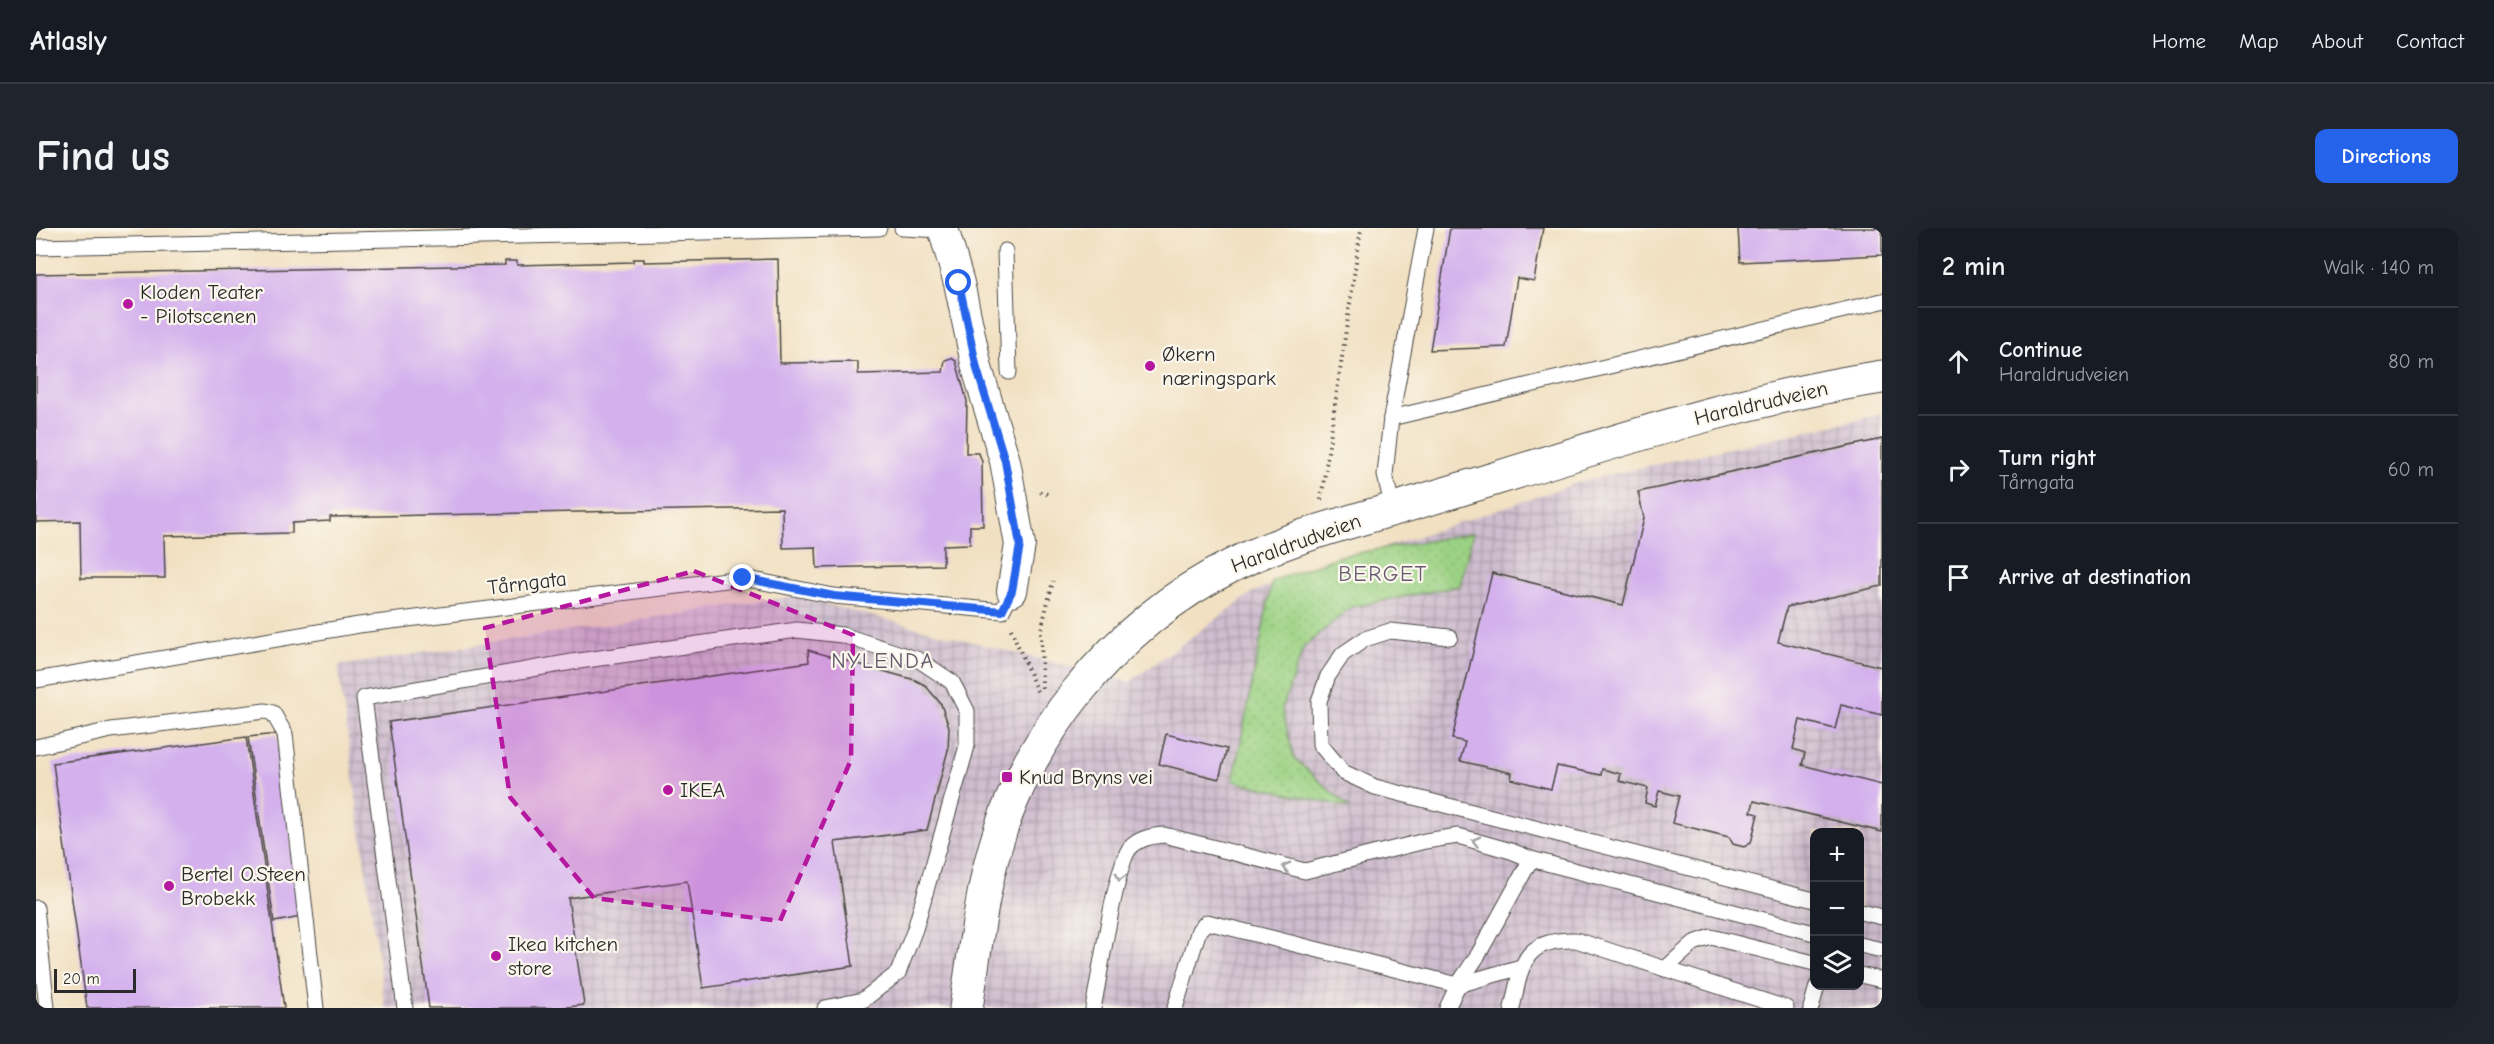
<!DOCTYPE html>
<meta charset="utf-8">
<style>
:root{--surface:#171b24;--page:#20242c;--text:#f1f3f6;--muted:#9ea1a6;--line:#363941;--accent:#2563eb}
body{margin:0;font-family:"Comic Neue",sans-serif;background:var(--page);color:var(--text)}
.controls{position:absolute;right:18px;bottom:18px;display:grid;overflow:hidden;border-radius:12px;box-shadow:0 6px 24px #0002}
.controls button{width:54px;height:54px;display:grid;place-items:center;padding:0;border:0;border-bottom:2px solid var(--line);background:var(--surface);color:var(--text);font:30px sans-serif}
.scale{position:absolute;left:18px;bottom:15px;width:82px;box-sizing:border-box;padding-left:6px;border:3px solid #2b2b2b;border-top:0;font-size:16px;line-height:21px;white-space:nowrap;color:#2b2b2b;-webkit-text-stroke:4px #fbf7ec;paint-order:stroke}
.stop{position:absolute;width:18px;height:18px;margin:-14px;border:4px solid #2563eb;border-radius:50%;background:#fff}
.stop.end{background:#2563eb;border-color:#fff;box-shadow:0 2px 6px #0008}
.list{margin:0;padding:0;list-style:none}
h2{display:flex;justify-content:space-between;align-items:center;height:78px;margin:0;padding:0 24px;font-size:26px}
h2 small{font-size:20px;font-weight:400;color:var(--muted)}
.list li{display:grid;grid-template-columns:39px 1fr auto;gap:18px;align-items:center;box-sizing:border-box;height:108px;padding:0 24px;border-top:2px solid var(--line)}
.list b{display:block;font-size:22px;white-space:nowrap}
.list p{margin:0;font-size:20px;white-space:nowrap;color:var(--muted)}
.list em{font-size:20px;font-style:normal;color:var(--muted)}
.icon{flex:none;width:33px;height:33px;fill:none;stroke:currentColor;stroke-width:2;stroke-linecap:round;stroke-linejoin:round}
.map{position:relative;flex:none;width:1846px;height:780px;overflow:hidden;border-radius:12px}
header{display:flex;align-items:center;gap:36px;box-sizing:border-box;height:84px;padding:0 30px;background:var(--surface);border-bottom:2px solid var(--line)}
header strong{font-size:28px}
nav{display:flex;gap:33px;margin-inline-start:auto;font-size:21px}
.intro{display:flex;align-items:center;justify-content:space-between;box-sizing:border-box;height:144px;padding:0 36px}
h1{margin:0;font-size:42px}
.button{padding:15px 27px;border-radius:12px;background:var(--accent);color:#fff;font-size:21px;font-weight:700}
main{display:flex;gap:36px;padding:0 36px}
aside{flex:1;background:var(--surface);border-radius:12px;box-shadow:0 6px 24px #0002}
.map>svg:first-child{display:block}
.industrial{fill:url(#industrial-grid);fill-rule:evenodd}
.grass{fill:url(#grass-dots);stroke:#647e58;stroke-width:1.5}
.building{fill:#d4b1ed}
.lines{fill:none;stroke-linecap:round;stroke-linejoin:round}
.service-casing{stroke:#494642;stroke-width:17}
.minor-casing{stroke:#494642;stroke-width:32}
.tertiary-casing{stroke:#494642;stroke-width:35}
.path{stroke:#494642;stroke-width:4;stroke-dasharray:1.5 4.5;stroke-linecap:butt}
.service{stroke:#fff;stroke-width:15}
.minor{stroke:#fff;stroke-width:30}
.tertiary{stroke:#fff;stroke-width:33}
.oneway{stroke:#a0a0a0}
.route{stroke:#2563eb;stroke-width:8}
.marked{fill:#b5179e;fill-opacity:0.2;stroke:#b5179e;stroke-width:4.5;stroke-dasharray:12 8;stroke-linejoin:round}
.poi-dot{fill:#b5179e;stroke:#fbf7ec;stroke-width:2}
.labels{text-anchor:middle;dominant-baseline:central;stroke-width:4.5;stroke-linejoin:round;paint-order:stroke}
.poi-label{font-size:21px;fill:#2b2b2b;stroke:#fbf7ec;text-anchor:start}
.street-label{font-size:21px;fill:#2b2b2b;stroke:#fbf7ec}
.neighbourhood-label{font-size:22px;letter-spacing:1.5px;fill:#665a6f;stroke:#fbf7ec}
</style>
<header>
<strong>Atlasly</strong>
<nav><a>Home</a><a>Map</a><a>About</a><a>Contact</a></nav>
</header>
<div class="intro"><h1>Find us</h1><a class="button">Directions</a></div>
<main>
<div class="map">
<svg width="1846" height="780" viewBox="0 0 1846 780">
<defs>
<pattern id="industrial-grid" width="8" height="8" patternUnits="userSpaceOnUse" patternTransform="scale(1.5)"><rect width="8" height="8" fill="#cfbdcf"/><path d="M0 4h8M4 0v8" fill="none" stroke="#a89aa8"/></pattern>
<pattern id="grass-dots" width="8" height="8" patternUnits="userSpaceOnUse" patternTransform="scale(1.5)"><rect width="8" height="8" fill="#9cd284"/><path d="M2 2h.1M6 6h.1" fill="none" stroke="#87b472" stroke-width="1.8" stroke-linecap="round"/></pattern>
</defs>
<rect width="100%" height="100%" fill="#fbf7ec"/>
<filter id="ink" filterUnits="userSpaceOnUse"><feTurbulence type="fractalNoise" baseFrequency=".0167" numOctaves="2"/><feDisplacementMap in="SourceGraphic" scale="12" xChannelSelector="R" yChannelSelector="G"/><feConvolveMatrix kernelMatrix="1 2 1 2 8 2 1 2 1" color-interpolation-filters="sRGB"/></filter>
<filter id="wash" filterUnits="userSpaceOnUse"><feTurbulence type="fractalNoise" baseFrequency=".008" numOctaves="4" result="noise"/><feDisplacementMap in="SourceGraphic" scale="24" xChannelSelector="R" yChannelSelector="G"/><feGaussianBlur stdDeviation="1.35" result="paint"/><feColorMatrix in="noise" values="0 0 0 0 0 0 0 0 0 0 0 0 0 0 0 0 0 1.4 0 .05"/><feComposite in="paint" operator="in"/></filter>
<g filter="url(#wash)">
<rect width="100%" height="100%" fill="#f1e0c1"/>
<path class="industrial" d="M1846,186V780H349L302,438L758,368L1094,454L1219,363L1550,252ZM1778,604H1824V758H1778Z"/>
<path class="grass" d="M1437,305L1424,358L1315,379L1268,419L1246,481L1258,530L1314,580L1197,553L1236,353L1304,328Z"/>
<g id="blocks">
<g class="building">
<path d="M1414,0H1507L1498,53L1481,50L1470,119L1394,122Z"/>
<path d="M1702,0H1846V27L1704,34Z"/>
<path d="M597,31H608V34L742,31L744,135L822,134V146L907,144L909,132L915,130L920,133L931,173L930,225H943L946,234L947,298H934V316L907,317V337L781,340L780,319L747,320L746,280L294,289V293L256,295V305L128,308L129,350H45L44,293L0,294V46L469,37V33H481V37L597,34Z"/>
<path d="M1846,211V358L1751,379L1742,414L1846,439V487L1805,477L1799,501L1764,492L1757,521L1769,525L1766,537L1846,557V604L1718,573L1715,584L1722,586L1715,615L1708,619L1697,616L1693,609L1636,595L1643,568L1623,563L1619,578L1609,575L1612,560L1583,553L1585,546L1566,541L1565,547L1521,538L1515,561L1475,551L1476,545L1424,533L1429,514L1416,511L1456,345L1587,377L1608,290L1602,264Z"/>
<path d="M772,422L879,452L889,457L905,476L913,499L912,522L891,602L799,614L817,738L667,760L651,653L532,670L548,777L523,780H393L353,494L773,434Z"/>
<path d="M241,506L265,689L238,694L212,509Z"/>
<path d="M1130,506L1191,521L1183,551L1123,536Z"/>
<path d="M210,509L248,780H51L17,535Z"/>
</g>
</g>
</g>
<g filter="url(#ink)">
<use href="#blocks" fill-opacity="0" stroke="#494642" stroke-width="1.5"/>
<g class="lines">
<defs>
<g id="service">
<path d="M866,0L907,2"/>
<path d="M0,19L843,0"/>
<path d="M969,23L973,144"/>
<path d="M1355,190L1846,73"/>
<path d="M1357,281L1349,247L1355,190L1390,0"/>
<path d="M1414,409L1354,403L1329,411L1307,426L1292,448L1283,473L1284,516L1307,544L1339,559L1778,672"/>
<path d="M0,452L323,397L707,350L798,368L966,383L976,363"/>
<path d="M0,519L75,502L229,483L237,485L249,506L280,780"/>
<path d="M0,680L11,780"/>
<path d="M1824,684L1846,689"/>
<path d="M1824,717L1846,722"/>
<path d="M1629,741L1658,715L1675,709L1778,735"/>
<path d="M1824,747L1846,752"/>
<path d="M369,780L328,470L536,434L761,402L806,407L883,432L916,454L931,483V518L879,701L862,745L827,772L789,780"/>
<path d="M1057,780C1063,753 1080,635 1094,620C1103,610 1116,608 1128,607L1269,643L1389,613L1422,608L1475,623L1495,631L1778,705"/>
<path d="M1139,780L1163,702L1171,694L1422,757L1485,739"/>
<path d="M1411,780L1422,757L1442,727L1495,631"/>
<path d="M1476,780C1486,736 1486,711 1540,712L1750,780"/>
<path d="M1775,780L1781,758"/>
</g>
<path id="minor" d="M907,0L923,55L941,140L969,233L984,317L976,363"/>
<path id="tertiary" d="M930,780C937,736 942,691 952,647C981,515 1078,395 1199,336C1245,313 1295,299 1344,285C1383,274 1422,262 1461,250C1588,211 1714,169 1846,149"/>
</defs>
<use href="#service" class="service-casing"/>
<use href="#minor" class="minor-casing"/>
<use href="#tertiary" class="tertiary-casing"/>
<g class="path">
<path d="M1004,264L1015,267"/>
<path d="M1285,272L1325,0"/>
<path d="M975,401L1002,466"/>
<path d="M1006,460L1005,402L1017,353"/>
</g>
<use href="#service" class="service"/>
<use href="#minor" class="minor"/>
<use href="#tertiary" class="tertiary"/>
</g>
<defs><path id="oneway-chevron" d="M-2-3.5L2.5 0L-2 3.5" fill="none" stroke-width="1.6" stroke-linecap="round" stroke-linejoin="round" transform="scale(1.5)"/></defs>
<g class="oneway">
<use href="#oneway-chevron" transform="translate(1440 613) rotate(-165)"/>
<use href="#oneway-chevron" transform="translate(1250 639) rotate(-166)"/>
<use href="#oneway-chevron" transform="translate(1084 649) rotate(106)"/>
</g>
</g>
<g class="lines" filter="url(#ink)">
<path class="route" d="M707,350L798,368L966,383L976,363L984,317L969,233L941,141L923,55"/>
</g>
<path class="marked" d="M658,343L817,407L815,532L744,693L558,670L474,569L449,400Z"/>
<g class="poi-dot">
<circle cx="92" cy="76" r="6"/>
<circle cx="1114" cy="138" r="6"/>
<rect x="965" y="543" width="12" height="12" rx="3"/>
<circle cx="632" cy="562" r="6"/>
<circle cx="133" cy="658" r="6"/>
<circle cx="460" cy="728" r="6"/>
</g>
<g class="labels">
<g class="poi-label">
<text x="104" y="64">Kloden Teater<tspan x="104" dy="24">- Pilotscenen</tspan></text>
<text x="1126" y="126">Økern<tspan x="1126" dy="24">næringspark</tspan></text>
<text x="983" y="549">Knud Bryns vei</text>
<text x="644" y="562">IKEA</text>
<text x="145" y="646">Bertel O.Steen<tspan x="145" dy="24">Brobekk</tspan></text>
<text x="472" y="716">Ikea kitchen<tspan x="472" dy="24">store</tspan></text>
</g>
<g class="street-label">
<text transform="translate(1725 175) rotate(-13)">Haraldrudveien</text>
<text transform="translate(1260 315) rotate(-20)">Haraldrudveien</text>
<text transform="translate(491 355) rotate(-7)">Tårngata</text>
</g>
<g class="neighbourhood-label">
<text x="1347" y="346">BERGET</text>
<text x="847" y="433">NYLENDA</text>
</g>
</g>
</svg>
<div class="controls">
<button>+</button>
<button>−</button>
<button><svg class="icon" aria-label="layers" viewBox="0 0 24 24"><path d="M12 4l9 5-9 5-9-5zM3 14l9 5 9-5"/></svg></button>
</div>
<div class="scale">20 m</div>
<div class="stop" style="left:923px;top:55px"></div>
<div class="stop end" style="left:707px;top:350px"></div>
</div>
<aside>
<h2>2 min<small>Walk · 140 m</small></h2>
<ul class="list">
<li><svg class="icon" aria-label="ahead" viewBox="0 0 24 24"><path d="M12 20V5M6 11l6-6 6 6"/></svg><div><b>Continue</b><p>Haraldrudveien</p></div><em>80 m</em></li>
<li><svg class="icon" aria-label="right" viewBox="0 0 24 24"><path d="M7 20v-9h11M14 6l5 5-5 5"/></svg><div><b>Turn right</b><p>Tårngata</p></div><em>60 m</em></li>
<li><svg class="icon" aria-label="arrive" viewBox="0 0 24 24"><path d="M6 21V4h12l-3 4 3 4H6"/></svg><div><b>Arrive at destination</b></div></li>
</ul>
</aside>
</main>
